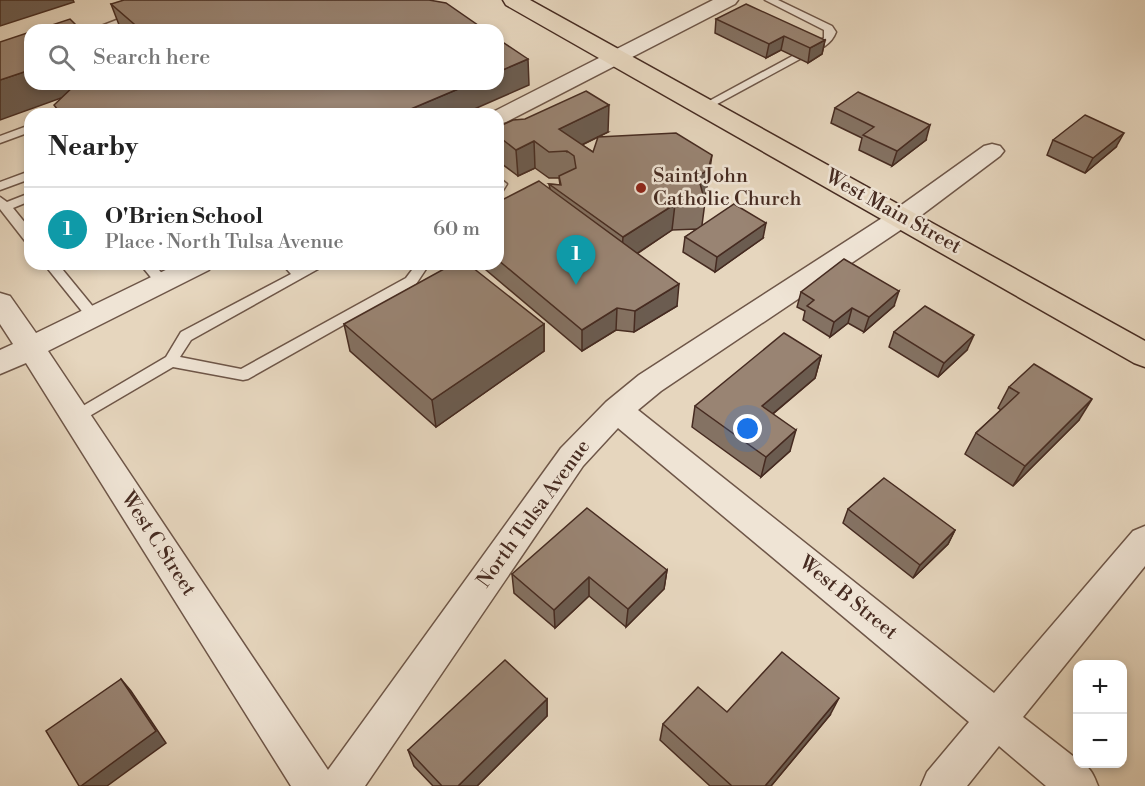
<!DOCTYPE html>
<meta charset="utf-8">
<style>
:root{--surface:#fff;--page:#f2f2f2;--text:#222;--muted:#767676;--line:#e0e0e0;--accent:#d93025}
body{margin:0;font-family:"Libre Bodoni",serif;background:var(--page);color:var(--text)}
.controls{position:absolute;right:18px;bottom:18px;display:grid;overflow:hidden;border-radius:12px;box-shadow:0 3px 9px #0003}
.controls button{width:54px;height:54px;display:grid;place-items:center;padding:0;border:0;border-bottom:2px solid var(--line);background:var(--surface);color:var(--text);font:30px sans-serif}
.you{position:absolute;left:748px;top:429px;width:21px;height:21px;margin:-15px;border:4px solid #fff;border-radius:50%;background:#1a73e8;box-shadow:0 0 0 9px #1a73e833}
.badge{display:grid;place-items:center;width:39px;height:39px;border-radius:50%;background:var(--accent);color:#fff;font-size:20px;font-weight:700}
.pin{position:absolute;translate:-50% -50px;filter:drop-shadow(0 2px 3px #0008)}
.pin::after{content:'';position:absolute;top:32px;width:21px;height:18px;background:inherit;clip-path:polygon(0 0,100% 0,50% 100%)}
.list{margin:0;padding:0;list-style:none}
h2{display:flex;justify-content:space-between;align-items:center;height:78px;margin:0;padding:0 24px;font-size:26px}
h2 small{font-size:20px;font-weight:400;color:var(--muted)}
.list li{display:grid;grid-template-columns:39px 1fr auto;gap:18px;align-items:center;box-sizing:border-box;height:84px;padding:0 24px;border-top:2px solid var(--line)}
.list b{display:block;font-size:22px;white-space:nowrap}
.list p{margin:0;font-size:20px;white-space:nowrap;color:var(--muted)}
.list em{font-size:20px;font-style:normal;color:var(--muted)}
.icon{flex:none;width:33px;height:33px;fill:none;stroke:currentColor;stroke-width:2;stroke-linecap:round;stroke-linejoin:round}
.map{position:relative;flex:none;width:1145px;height:786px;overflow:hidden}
.search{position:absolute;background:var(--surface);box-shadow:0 3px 9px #0003;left:24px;top:24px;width:480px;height:66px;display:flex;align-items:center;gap:15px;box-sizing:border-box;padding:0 21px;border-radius:18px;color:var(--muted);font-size:22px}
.panel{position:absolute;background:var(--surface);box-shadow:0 3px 9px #0003;left:24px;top:108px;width:480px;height:162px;border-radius:18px}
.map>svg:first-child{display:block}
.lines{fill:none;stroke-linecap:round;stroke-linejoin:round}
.service-casing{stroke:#6e5648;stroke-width:3}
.minor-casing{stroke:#6e5648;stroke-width:3}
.primary-casing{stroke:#462b21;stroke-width:3}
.service{fill:#efe4d5;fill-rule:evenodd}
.minor{fill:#efe4d5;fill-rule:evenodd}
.primary{fill:#e6d6be;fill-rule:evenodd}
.wall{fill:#847263;stroke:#462b21;stroke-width:1.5}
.shaded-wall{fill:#6b5c50;stroke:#462b21;stroke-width:1.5}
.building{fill:#998473;stroke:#462b21;stroke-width:1.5}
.poi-dot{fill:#8f2418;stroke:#efe4d5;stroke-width:2}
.labels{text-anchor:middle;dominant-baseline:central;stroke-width:5;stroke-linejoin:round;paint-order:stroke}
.poi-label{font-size:20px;fill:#462b21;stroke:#efe4d5;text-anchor:start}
.street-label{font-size:20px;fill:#462b21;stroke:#efe4d5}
</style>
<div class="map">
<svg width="1145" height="786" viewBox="0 0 1145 786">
<rect width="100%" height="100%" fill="#e6d6be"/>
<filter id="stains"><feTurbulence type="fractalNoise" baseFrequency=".00333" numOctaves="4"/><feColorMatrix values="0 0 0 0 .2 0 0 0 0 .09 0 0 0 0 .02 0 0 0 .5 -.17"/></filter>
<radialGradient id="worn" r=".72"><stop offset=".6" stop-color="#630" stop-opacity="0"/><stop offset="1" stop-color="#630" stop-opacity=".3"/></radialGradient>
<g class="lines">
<defs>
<g id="service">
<path d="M765,0H778L832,26L836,32C832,43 820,52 807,51V47L824,38V30Z"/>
<path d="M132,14L140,16L105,30H91Z"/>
<path d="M796,54L801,57L800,59L708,109H700L698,107Z"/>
<path d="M30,125V132L0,143V136Z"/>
<path d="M30,171V179L0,190V182Z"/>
<path d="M498,177L507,184L502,192L498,193Z"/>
<path d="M30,193V201L13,208L30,229V242L25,241L0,209V197L7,202Z"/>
<path d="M44,264H58L99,314L101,317L99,320H89Z"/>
<path d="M140,264H154L170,283L168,286H158Z"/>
<path d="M282,264H297L301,268L309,264H327L191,340L180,357L241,369L406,278L412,270L407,264H422L426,269L416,284L248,379L243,380L173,367L81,421H71L68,417L71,413L166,357L181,332L291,274Z"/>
</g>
<g id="minor">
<path d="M713,0H738L735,4L506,122L498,124V114H489Z"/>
<path d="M992,144L1000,146L1004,151L1000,156L911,223L661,391L638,410L994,693L1133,531L1145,526V566L1023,717L1078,760V764C1090,764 1094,776 1098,786H1046L999,746L967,786H921L927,772L969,722L618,428L583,466L365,786H291L26,363L0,374V350L13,344L0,324V293L10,296L36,333L178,264H213L209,270L48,351L328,770L561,448L606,402L639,375L893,211L984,146Z"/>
</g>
<path id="primary" d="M503,0H530L1145,341V367L1134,363L506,5Z"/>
</defs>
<use href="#service" class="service-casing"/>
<use href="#minor" class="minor-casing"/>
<use href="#primary" class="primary-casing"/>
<use href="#service" class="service"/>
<use href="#minor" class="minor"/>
<use href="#primary" class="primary"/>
</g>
<g class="wall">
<path d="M111,4L485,30H121Z"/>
<path d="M716,19L825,40L822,54L808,63L781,50L766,58L715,33Z"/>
<path d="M835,108L926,140L892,166L859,150L862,138L831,123Z"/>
<path d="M498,127L608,132L582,145L593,152L708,182L704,197L705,202L702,225L763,238L715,272L683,252L685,237L697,229L672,230L637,254L677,306L634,332L616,330L582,351L479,264H498V202L550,189L549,184L560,185L559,178H549L535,168L518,176L498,161Z"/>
<path d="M1053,140L1116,147L1085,173L1047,155Z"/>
<path d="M801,292L894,306L864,332L848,323L830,337L803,320L805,311L797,307Z"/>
<path d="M344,324H544V351L436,427L350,351Z"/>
<path d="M894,332L967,350L938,377L889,347Z"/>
<path d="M821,356L815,378L773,414L790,451L761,477L692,427L695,406Z"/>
<path d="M1009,387L1079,420L1013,486L965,454L976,433L1001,410L998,408Z"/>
<path d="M848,509L955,530L948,544L913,578L843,523Z"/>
<path d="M667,570L664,589L626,627L589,596L555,628L514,593L512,574Z"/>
<path d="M547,699V716L477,786H433L414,766L408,750Z"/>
<path d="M830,715L771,786H710L660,740L663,724Z"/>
</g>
<g class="shaded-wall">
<path d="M0,0H73L74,2L0,26Z"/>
<path d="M784,36L781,50L766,58L769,44Z"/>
<path d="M825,40L822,54L808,63L810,48Z"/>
<path d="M528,59L529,85L463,114H399L470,84H498V72Z"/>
<path d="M30,70V84H100L0,120V80Z"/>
<path d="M609,105L608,132L567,152L559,129Z"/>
<path d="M930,125L926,140L892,166L897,151Z"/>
<path d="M1124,133L1116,147L1085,173L1093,158Z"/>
<path d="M534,141L535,168L518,176L516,150Z"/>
<path d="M712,155L708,182L705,197L695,202L698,176Z"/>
<path d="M675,204L672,230L621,264L623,237Z"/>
<path d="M766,223L763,238L715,272L717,257Z"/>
<path d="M679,284L677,306L634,332L635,311Z"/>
<path d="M899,291L894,306L864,332L869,317Z"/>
<path d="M617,308L616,330L582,351V330Z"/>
<path d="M852,308L848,323L830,337L834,322Z"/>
<path d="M544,324V351L436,427L432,400Z"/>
<path d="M974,335L967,350L938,377L944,363Z"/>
<path d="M821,356L815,378L757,427L762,406Z"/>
<path d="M1092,399L1079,420L1013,486L1025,466Z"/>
<path d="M796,430L790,451L761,477L766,457Z"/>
<path d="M955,530L948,544L913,578L920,565Z"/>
<path d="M667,570L664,589L626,627L628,609Z"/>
<path d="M589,577V596L555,628L554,610Z"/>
<path d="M121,679L131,691L166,743L107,786H81Z"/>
<path d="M839,698L830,715L771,786H765Z"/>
<path d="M547,699V716L477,786H458Z"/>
</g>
<g class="building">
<path d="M124,0H429L446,3L485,30H141L111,4Z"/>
<path d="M746,4L825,40L810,48L784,36L769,44L716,19Z"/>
<path d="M70,19L81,30H37Z"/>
<path d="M30,32V70L0,80V42Z"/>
<path d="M498,39L528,59L498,72Z"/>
<path d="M76,84H470L399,114H61L54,105Z"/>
<path d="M586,91L609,105L559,129L593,152L598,137L676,133L712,155L708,170L698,176L705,202L675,204L623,237L549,184L561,185L559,176L576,168L574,156L567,151L549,152L534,141L516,150L498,136V127L513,120L525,119Z"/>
<path d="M858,92L930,125L897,151L863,135L874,127L835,108Z"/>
<path d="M1085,115L1124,133L1093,158L1053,140Z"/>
<path d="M539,181L679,284L635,311L617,308L582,330L498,260V202Z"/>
<path d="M734,204L766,223L717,257L685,237Z"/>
<path d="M844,259L899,291L869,317L852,308L834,322L807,306L814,300L801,292Z"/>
<path d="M453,264H468L544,324L432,400L344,324Z"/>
<path d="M925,306L974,335L944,363L894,332Z"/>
<path d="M784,333L821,356L762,406L796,430L766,457L695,406Z"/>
<path d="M1034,364L1092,399L1025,466L976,433L1019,393L1009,387Z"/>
<path d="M884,478L955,530L920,565L848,509Z"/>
<path d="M587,508L667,570L628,609L589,577L554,610L512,574Z"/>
<path d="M782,652L839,698L765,786H732L663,724L698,687L727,712Z"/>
<path d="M505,660L547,699L458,786H442L408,750Z"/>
<path d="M121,679L156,731L81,786H79L46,731Z"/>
</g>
<circle class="poi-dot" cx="641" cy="188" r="6"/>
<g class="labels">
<g class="poi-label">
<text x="653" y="176">Saint John<tspan x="653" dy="23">Catholic Church</tspan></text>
</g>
<g class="street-label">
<text transform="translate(893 212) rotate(29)">West Main Street</text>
<text transform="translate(534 514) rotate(-54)">North Tulsa Avenue</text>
<text transform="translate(158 544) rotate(57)">West C Street</text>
<text transform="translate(848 598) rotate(39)">West B Street</text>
</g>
</g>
<rect width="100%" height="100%" filter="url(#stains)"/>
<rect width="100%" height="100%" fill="url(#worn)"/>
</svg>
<div class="controls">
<button>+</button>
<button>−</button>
</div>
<div class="you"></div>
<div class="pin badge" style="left:576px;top:285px;background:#0f9aa8">1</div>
<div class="search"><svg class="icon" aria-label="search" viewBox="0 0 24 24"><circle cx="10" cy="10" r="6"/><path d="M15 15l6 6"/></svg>Search here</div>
<section class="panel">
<h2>Nearby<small></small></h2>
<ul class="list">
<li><span class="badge" style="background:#0f9aa8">1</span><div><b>O'Brien School</b><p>Place · North Tulsa Avenue</p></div><em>60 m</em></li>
</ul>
</section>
</div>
